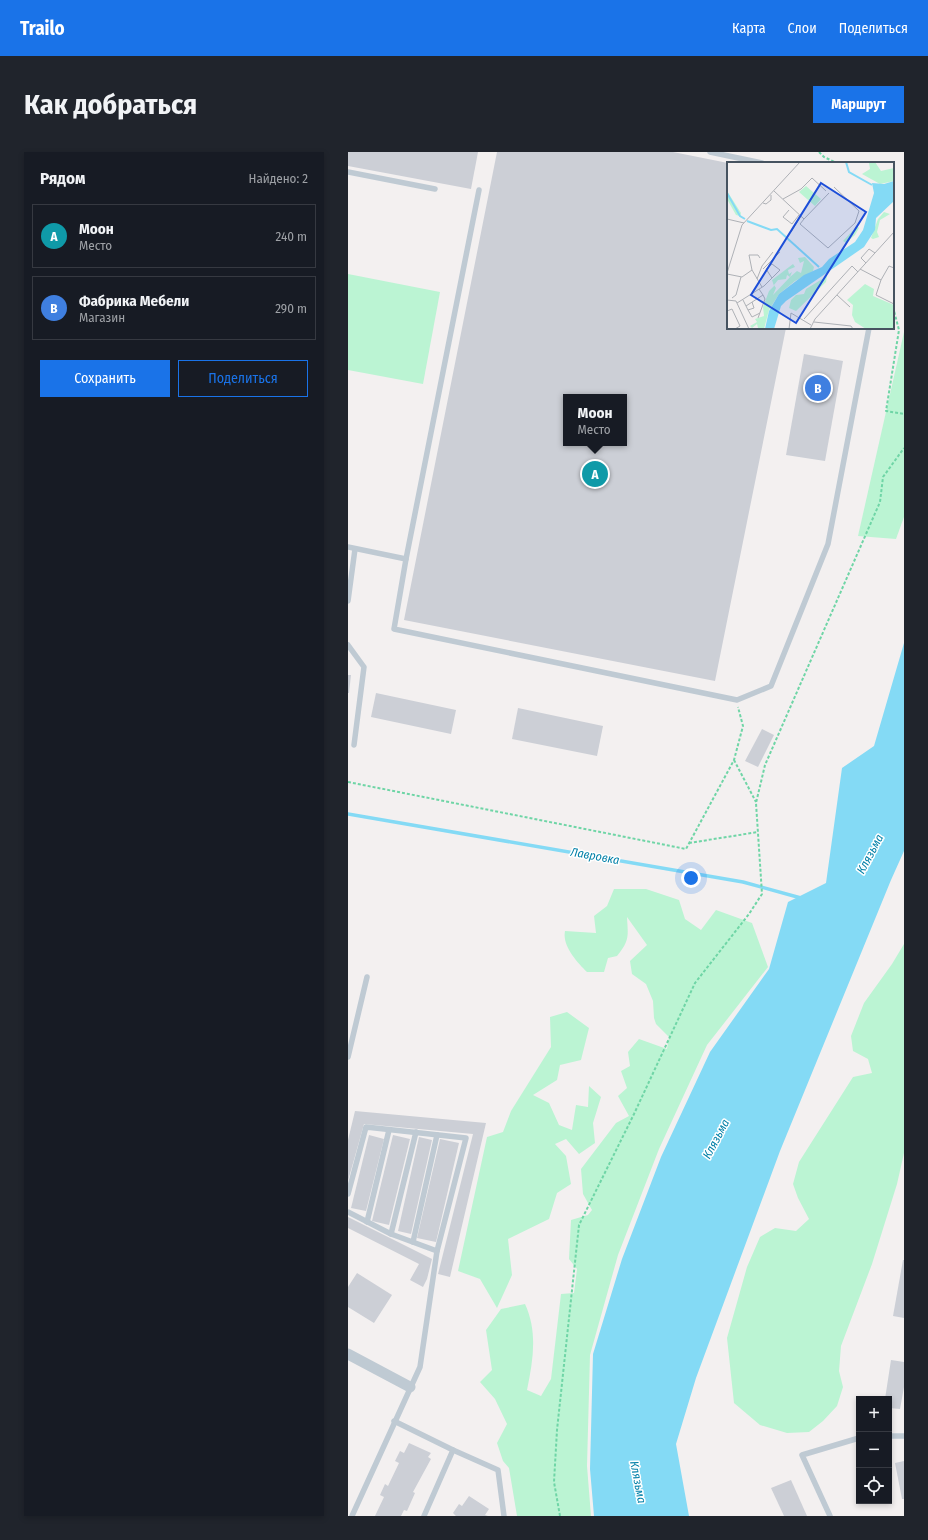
<!DOCTYPE html>
<html lang="ru">
<meta charset="utf-8">
<style>
:root{--surface:#171b24;--page:#20242c;--text:#f1f3f6;--muted:#9ea1a6;--line:#363941;--accent:#1a73e8}
body{margin:0;font-family:"Fira Sans Condensed",sans-serif;background:var(--page);color:var(--text)}
.controls{position:absolute;right:12px;bottom:12px;display:grid;overflow:hidden;border-radius:0px;box-shadow:0 2px 6px #0003}
.controls button{width:36px;height:36px;display:grid;place-items:center;padding:0;border:0;border-bottom:1px solid var(--line);background:var(--surface);color:var(--text);font:20px sans-serif}
.you{position:absolute;left:343px;top:726px;width:14px;height:14px;margin:-10px;border:3px solid #fff;border-radius:50%;background:#1a73e8;box-shadow:0 0 0 6px #1a73e833}
.badge{display:grid;place-items:center;width:26px;height:26px;border-radius:50%;background:var(--accent);color:#fff;font-size:13px;font-weight:700}
.pin{position:absolute;translate:-50% -50%;border:2px solid #fff;box-shadow:0 1px 4px #0006}
.popup{position:absolute;left:215px;top:242px;width:64px;height:52px;box-sizing:border-box;display:grid;place-content:center;border-radius:0px;background:var(--surface);filter:drop-shadow(0 1px 3px #0005);font-size:13px;white-space:nowrap;color:var(--muted)}
.popup b{font-size:15px;color:var(--text)}
.popup::after{content:'';position:absolute;left:50%;top:100%;margin-left:-8px;border:8px solid transparent;border-top-color:var(--surface)}
.list{margin:0;padding:0;list-style:none}
h2{display:flex;justify-content:space-between;align-items:center;height:52px;margin:0;padding:0 16px;font-size:17px}
h2 small{font-size:13px;font-weight:400;color:var(--muted)}
.list li{display:grid;grid-template-columns:26px 1fr auto;gap:12px;align-items:center;box-sizing:border-box;height:64px;margin:0 8px 8px;padding:0 8px;border:1px solid var(--line);border-radius:0px}
.list b{display:block;font-size:15px;white-space:nowrap}
.list p{margin:0;font-size:13px;white-space:nowrap;color:var(--muted)}
.list em{font-size:13px;font-style:normal;color:var(--muted)}
.actions{display:flex;gap:8px;padding:12px 16px}
.actions a{flex:1;padding:9px 0;border:1px solid var(--accent);border-radius:0px;text-align:center;font-size:14px;color:var(--accent)}
.actions .main{background:var(--accent);color:#fff}
.icon{flex:none;width:22px;height:22px;fill:none;stroke:currentColor;stroke-width:2;stroke-linecap:round;stroke-linejoin:round}
.map{position:relative;flex:none;width:556px;height:1364px;overflow:hidden;border-radius:0px}
header{display:flex;align-items:center;gap:24px;box-sizing:border-box;height:56px;padding:0 20px;background:var(--accent);color:#fff}
header strong{font-size:19px}
nav{display:flex;gap:22px;margin-inline-start:auto;font-size:14px}
.intro{display:flex;align-items:center;justify-content:space-between;box-sizing:border-box;height:96px;padding:0 24px}
h1{margin:0;font-size:28px}
.button{padding:10px 18px;border-radius:0px;background:var(--accent);color:#fff;font-size:14px;font-weight:700}
main{display:flex;gap:24px;padding:0 24px}
aside{flex:1;background:var(--surface);border-radius:0px;box-shadow:0 2px 6px #0003}
.map>svg:first-child{display:block}
.green{fill:#bbf4d3}
.water{fill:#84daf5}
.lines{fill:none;stroke-linecap:round;stroke-linejoin:round}
.stream{stroke:#84daf5;stroke-width:3.5}
.building{fill:#cccfd6;fill-rule:evenodd}
.path{stroke:#6fd5a6;stroke-width:2;stroke-dasharray:3 2;stroke-linecap:butt}
.lane{stroke:#bfcad3;stroke-width:5.5}
.street{stroke:#bfcad3;stroke-width:11}
.labels{text-anchor:middle;dominant-baseline:central;stroke-width:3;stroke-linejoin:round;paint-order:stroke}
.water-label{font-size:12px;font-style:italic;fill:#0280a8;stroke:#fff}
.inset-river{fill:none;stroke:#84daf5;stroke-width:2}
.inset-road{fill:none;stroke:#aeb1b6;stroke-width:1}
.view{fill:#1d4ed8;fill-opacity:0.15;stroke:#1d4ed8;stroke-width:2}
.inset-edge{fill:none;stroke:#465360;stroke-width:2}
</style>
<header>
<strong>Trailo</strong>
<nav><a>Карта</a><a>Слои</a><a>Поделиться</a></nav>
</header>
<div class="intro"><h1>Как добраться</h1><a class="button">Маршрут</a></div>
<main>
<aside>
<h2>Рядом<small>Найдено: 2</small></h2>
<ul class="list">
<li><span class="badge" style="background:#0f9aa8">A</span><div><b>Моон</b><p>Место</p></div><em>240 m</em></li>
<li><span class="badge" style="background:#3f7fe0">B</span><div><b>Фабрика Мебели</b><p>Магазин</p></div><em>290 m</em></li>
</ul>
<div class="actions"><a class="main">Сохранить</a><a>Поделиться</a></div>
</aside>
<div class="map">
<svg width="556" height="1364" viewBox="0 0 556 1364">
<rect width="100%" height="100%" fill="#f3f0f0"/>
<g class="green">
<path d="M0,122L92,140L75,232L0,218Z"/>
<path d="M556,180V365L548,387L510,384Z"/>
<path d="M266,737H298L331,748L337,767L353,778L368,758L404,771L420,815L359,893L311,997L270,1103L242,1203L239,1314L243,1364H169L161,1316L155,1309L149,1291L159,1272L147,1247L132,1230L144,1218L138,1178L153,1157L177,1152C190,1180 185,1209 179,1238L193,1244L203,1227L213,1142L226,1141L229,1117L221,1107L223,1068L240,1063L244,1058L235,1042L233,1017L268,971L281,964L270,944L279,936L273,919L282,914L280,900L291,887L319,897L321,885L308,872L306,866L305,849L298,832L284,822L282,809L299,793L279,765C280,784 282,788 269,804L260,806L256,820H239C229,810 214,794 217,779L248,781L246,764L259,754Z"/>
<path d="M556,792V1001L549,1032L524,1112L493,1194L491,1219L495,1235L489,1254L475,1269L461,1280L439,1281L412,1273L386,1251L379,1186L399,1115L412,1085L427,1076L448,1079L461,1067L450,1046L445,1032L451,1010L505,925L524,921L520,907L505,899L503,884L516,851L544,812Z"/>
<path d="M219,860L241,876L233,908L212,913L209,928L185,943L201,951L211,973L224,978L228,953L240,955L241,934L253,945L245,971L247,991L231,1002L218,987L207,992L218,1004L223,1032L209,1041L201,1067L160,1087L164,1123L149,1156L132,1127L110,1119L139,985L155,980L163,959L203,895L202,865Z"/>
</g>
<path class="water" d="M556,491V699L543,728L432,999L348,1226L328,1292L341,1364H246L242,1317L245,1202L274,1107L313,1005L362,900L421,817L440,750L478,731L494,616L526,594Z"/>
<g class="lines">
<path class="stream" d="M0,662L395,730L453,746"/>
</g>
<g class="building">
<path d="M0,0H130L123,37L0,14Z"/>
<path d="M149,0H325L380,11V176H438L367,529L56,468ZM218,245H276V291H218Z"/>
<path d="M456,202L495,209L477,309L438,303Z"/>
<path d="M0,523H3L1,541H0Z"/>
<path d="M28,541L108,558L103,582L23,565Z"/>
<path d="M170,556L255,574L249,604L164,587Z"/>
<path d="M414,577L426,583L410,615L397,609Z"/>
<path d="M7,959L138,971L102,1125L90,1122L125,982L16,972L0,1029V988Z"/>
<path d="M21,983L36,987L18,1059L3,1056Z"/>
<path d="M45,983L62,987L41,1073L24,1069Z"/>
<path d="M71,985L84,988L63,1082L50,1079Z"/>
<path d="M92,987L111,991L88,1090L69,1086Z"/>
<path d="M0,1065L84,1107L79,1127L75,1135L62,1128L71,1112L0,1076Z"/>
<path d="M555,1108H556V1166L545,1164Z"/>
<path d="M9,1121L44,1143L26,1171L0,1155V1135Z"/>
<path d="M543,1208L556,1210V1235L552,1257L541,1256V1247H537Z"/>
<path d="M61,1291L83,1301L80,1305L83,1307L65,1340L67,1341L59,1359L56,1358L53,1364H27L36,1345L32,1343L37,1332L40,1334L51,1311L47,1309L52,1299L56,1301Z"/>
<path d="M556,1309V1347H554L547,1311Z"/>
<path d="M443,1328L459,1364H436L423,1336Z"/>
<path d="M121,1344L141,1357L137,1363L140,1364H108L105,1361L111,1352L114,1354Z"/>
</g>
<g class="lines">
<g class="path">
<path d="M471,0L476,5L489,11"/>
<path d="M545,155L551,178L538,259L556,262"/>
<path d="M386,608L408,650"/>
<path d="M0,630L338,697L386,608L395,574L390,555"/>
<path d="M341,691L410,680"/>
<path d="M212,1364L206,1330L209,1278L231,1073L286,962L347,831L401,762L414,742L408,651L417,613L532,350L535,325L556,296"/>
</g>
<g class="lane">
<path d="M362,0L414,11"/>
<path d="M0,20L87,37"/>
<path d="M0,395L58,407L46,477L389,548L423,534L480,392L521,176"/>
<path d="M58,407L131,38"/>
<path d="M0,449L7,397"/>
<path d="M0,493L16,515L6,593"/>
<path d="M0,905L19,825"/>
<path d="M0,1042L18,975L118,986L89,1099"/>
<path d="M0,1060L43,1082L89,1099L72,1215L4,1364"/>
<path d="M19,1070L41,978"/>
<path d="M43,1082L68,980"/>
<path d="M65,1090L89,983"/>
<path d="M46,1269L105,1298L76,1364"/>
<path d="M541,1284H556"/>
<path d="M105,1298L150,1318L156,1364"/>
<path d="M482,1364L454,1303L511,1286"/>
</g>
<path class="street" d="M0,1202L62,1235"/>
</g>
<g class="labels">
<g class="water-label">
<text transform="translate(522 702) rotate(-62)">Клязьма</text>
<text transform="translate(247 704) rotate(10)">Лавровка</text>
<text transform="translate(368 987) rotate(-62)">Клязьма</text>
<text transform="translate(290 1330) rotate(79)">Клязьма</text>
</g>
</g>
<g transform="translate(379 10)">
<rect width="167" height="167" fill="#f3f0f0"/>
<path d="M148,0L154,9L167,6V19L153,22L135,12L143,7L142,1ZM79,24L94,37L88,44L72,30ZM0,29L14,51L13,54L9,53L0,37ZM157,50L163,52L153,58L150,70L152,75L146,77L144,76L151,57ZM130,64L132,66L128,73L119,81L116,79ZM78,95L87,105L86,109L68,119L52,132L42,148L37,167H28L31,166L30,162L25,166L23,164L30,160L28,157L37,154L36,145L42,129L47,124L45,118L66,102L68,105L61,108L62,112L65,110L63,115L70,109L74,111L77,99L73,101L71,96ZM60,113L63,115L46,133L49,126L47,123L51,118L59,117ZM100,114L99,120L69,149L62,146L64,138L69,133L77,132L79,127ZM138,122L147,127L146,134L167,143V167H139L128,160L125,153L126,143L120,138Z" fill="#bbf4d3" fill-rule="evenodd"/>
<path d="M167,19V39L149,56L148,68L137,85L59,139L54,144L47,167H38L42,149L52,132L77,113L95,105L102,97L128,80L136,68L147,31L145,21L157,22Z" fill="#84daf5"/>
<path class="inset-river" d="M119,0L122,10L145,23M0,31L13,54L18,57M20,59L44,68L50,67L92,105"/>
<path class="inset-road" d="M47,29L77,57L73,62L101,86L128,61L132,49L107,25M56,37L74,27L85,16L99,29M36,41L39,42L44,38V33M62,48L56,55L65,62L72,53M0,57L17,61M77,57L102,31M64,70L74,54M139,101L134,96L142,87L148,91M36,107L53,90M133,107L154,118L162,104L167,106M25,108L35,125M0,111L15,63L73,0M0,112L15,115L25,108L22,93H31L33,96M30,117L35,104L46,90M154,118L149,133L167,142M110,133L123,145M5,136L9,133L14,115M0,138L9,139L22,167M16,138L19,144L36,133L32,127M10,141L37,124L45,116L39,107L45,102L53,108L45,116M19,144L21,148L27,146L25,140M21,148L25,155L33,151M0,149L5,147L13,164L8,167M31,156L38,137L36,133M77,157L125,104L131,110M87,160L124,164L126,167M62,167L64,151L84,163M83,167L88,157L167,70"/>
<path class="view" d="M94,21L139,50L69,161L24,133Z"/>
<rect width="167" height="167" class="inset-edge"/>
</g>
</svg>
<div class="controls">
<button>+</button>
<button>−</button>
<button><svg class="icon" aria-label="locate" viewBox="0 0 24 24"><circle cx="12" cy="12" r="6"/><path d="M12 2v4M12 18v4M2 12h4M18 12h4"/></svg></button>
</div>
<div class="you"></div>
<div class="pin badge" style="left:247px;top:322px;background:#0f9aa8">A</div>
<div class="popup"><b>Моон</b>Место</div>
<div class="pin badge" style="left:470px;top:236px;background:#3f7fe0">B</div>
</div>
</main>
